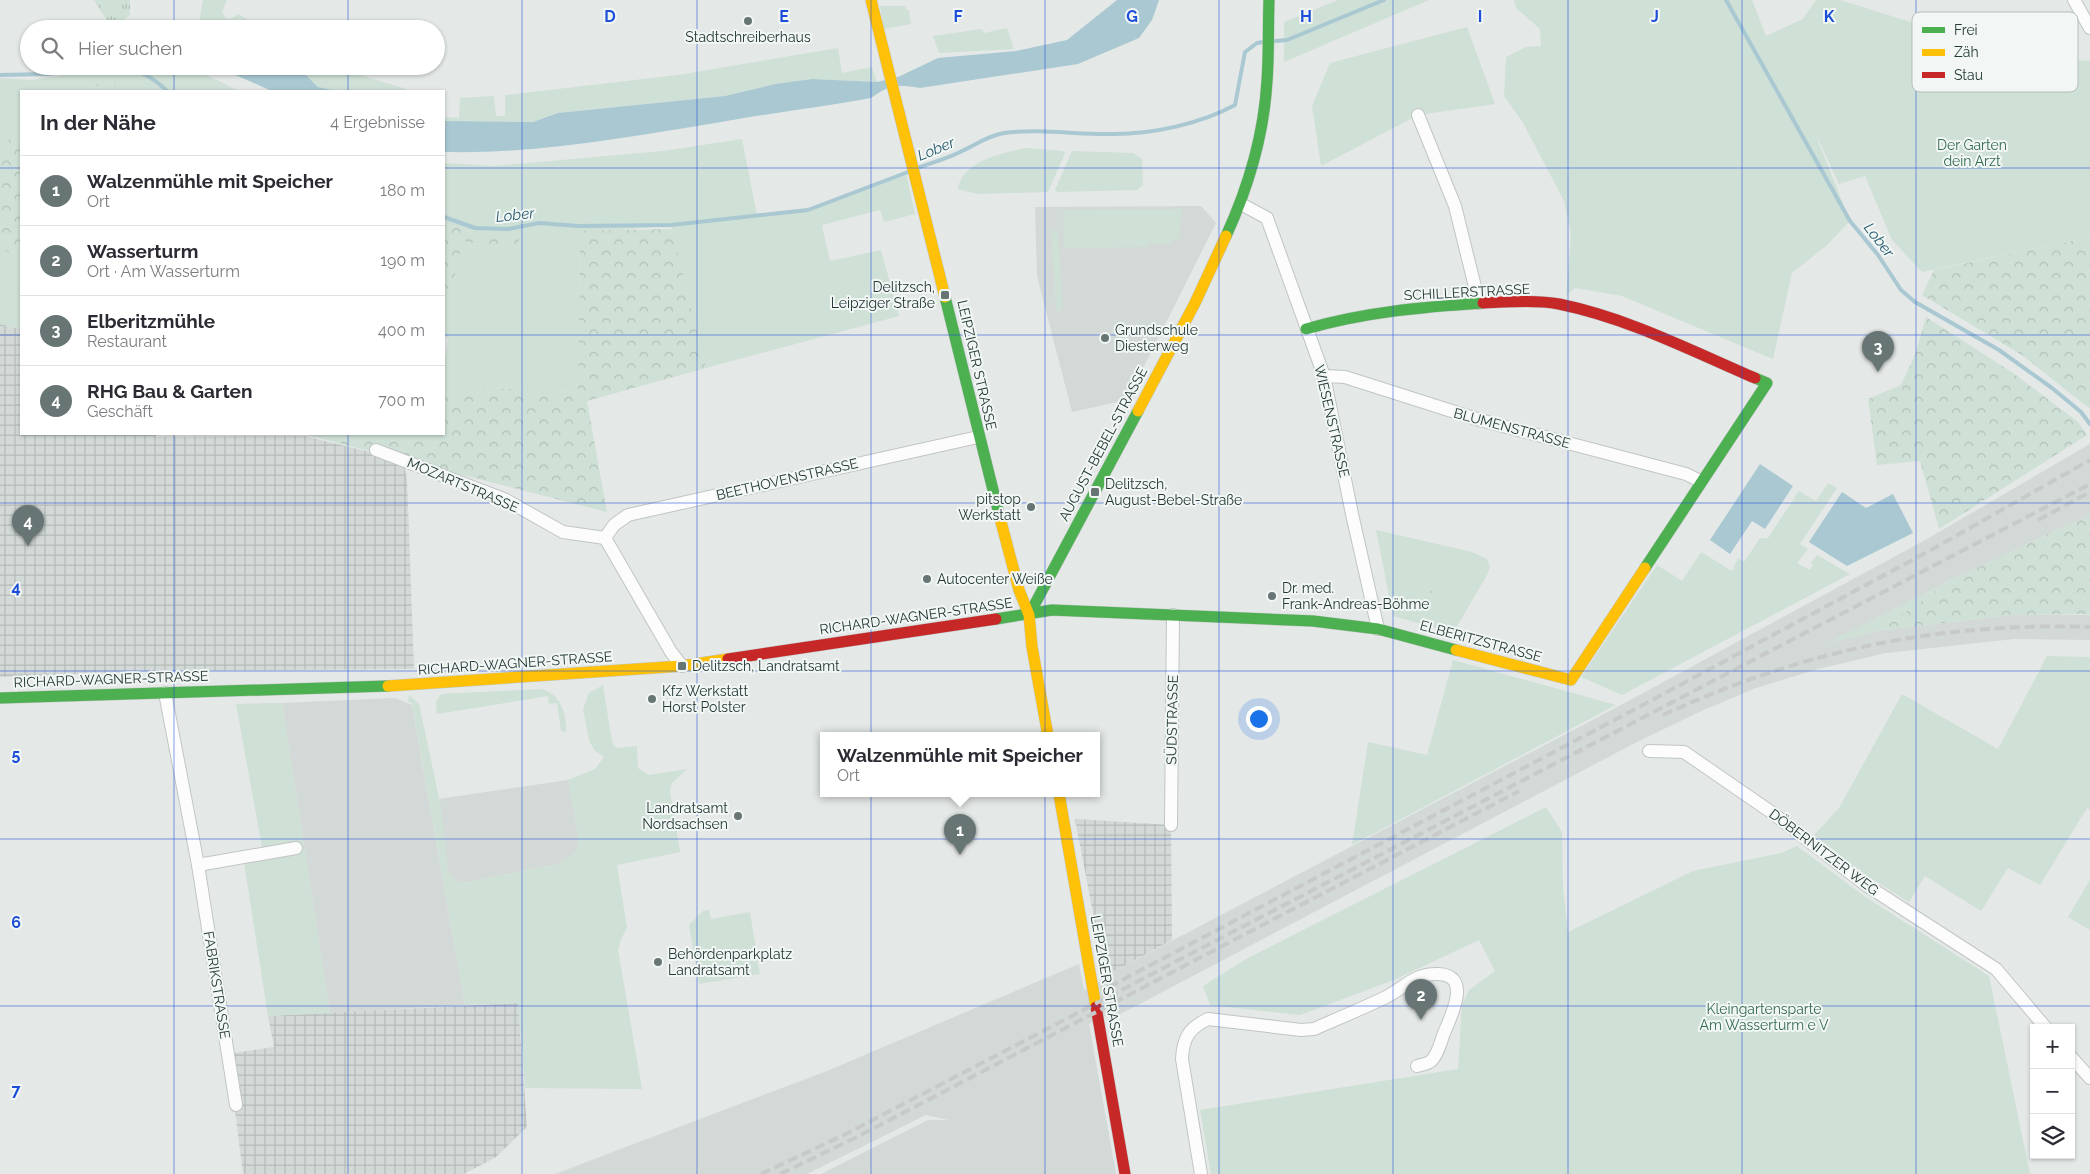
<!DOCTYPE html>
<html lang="de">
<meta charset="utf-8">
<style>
:root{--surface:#fff;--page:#f2f2f3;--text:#2b2b33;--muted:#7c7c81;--line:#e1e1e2;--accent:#677674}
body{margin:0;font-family:Raleway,sans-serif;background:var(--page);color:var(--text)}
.controls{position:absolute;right:15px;bottom:15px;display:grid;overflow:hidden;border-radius:0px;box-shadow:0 1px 4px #0004}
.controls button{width:45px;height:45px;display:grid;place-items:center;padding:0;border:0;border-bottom:1px solid var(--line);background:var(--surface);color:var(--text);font:25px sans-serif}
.you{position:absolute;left:1258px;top:718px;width:18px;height:18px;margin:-12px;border:4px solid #fff;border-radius:50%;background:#1a73e8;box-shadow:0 0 0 8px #1a73e833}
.badge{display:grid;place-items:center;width:32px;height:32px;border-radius:50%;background:var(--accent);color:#fff;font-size:16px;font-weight:700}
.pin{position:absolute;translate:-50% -41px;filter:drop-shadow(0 1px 2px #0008)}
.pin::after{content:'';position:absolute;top:26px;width:18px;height:15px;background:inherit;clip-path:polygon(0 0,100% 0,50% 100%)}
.popup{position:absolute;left:820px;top:732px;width:280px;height:65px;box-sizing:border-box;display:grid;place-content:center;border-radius:0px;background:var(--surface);filter:drop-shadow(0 1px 4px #0005);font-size:16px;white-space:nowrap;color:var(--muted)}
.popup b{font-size:19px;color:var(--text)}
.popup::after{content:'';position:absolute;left:50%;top:100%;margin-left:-10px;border:10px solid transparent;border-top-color:var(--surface)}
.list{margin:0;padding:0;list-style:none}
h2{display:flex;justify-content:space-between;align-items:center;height:65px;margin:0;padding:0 20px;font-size:21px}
h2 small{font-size:16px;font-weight:400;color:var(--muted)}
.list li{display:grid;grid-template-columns:32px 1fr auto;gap:15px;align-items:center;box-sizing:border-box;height:70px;padding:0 20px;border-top:1px solid var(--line)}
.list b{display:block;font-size:19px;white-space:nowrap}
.list p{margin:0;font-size:16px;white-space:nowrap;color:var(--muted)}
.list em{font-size:16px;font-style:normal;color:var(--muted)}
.icon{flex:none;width:28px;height:28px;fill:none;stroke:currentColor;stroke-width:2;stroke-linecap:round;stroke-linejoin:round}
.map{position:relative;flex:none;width:2090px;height:1174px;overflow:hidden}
.search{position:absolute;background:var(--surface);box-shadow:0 1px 4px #0004;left:20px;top:20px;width:425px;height:55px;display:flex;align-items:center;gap:12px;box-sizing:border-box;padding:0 18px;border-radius:28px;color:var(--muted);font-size:19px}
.panel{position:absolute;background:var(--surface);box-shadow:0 1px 4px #0004;left:20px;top:90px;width:425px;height:345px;border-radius:0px}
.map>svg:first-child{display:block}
.built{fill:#d2d9d7}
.industrial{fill:url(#industrial-grid)}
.green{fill:#cfe0d6}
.forest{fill:url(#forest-crowns)}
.park{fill:url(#park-tufts)}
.water{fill:#a9c8d2}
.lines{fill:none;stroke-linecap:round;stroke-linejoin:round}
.stream{stroke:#a9c8d2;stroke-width:4}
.street-casing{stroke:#c1c5c4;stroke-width:14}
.fast-casing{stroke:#c0c6c4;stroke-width:12}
.slow-casing{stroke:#c0c6c4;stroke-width:12}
.jam-casing{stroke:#c0c6c4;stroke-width:12}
.street{stroke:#fbfcfb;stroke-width:12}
.fast{stroke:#4caf50;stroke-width:11}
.slow{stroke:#ffc107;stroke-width:11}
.jam{stroke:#c62828;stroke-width:11}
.rail{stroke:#c7cac9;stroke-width:4;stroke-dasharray:10 5;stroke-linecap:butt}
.grid{fill:none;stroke:#1d4ed8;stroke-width:1;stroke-opacity:0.55}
.poi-dot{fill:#677674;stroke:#f2f7f5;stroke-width:2}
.labels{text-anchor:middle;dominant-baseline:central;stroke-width:4;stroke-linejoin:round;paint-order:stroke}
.poi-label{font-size:14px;fill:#243936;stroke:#f2f7f5;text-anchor:start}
.park-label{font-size:14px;fill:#336b4f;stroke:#f2f7f5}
.street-label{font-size:14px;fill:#243936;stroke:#f2f7f5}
.water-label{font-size:15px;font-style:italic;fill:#25596e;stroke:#f2f7f5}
.key{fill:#f2f7f5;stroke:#b4bebc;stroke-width:1}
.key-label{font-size:14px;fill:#243936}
.grid-label{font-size:16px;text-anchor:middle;font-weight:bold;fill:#1d4ed8;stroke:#f2f7f5;stroke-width:4;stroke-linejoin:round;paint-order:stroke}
</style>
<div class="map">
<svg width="2090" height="1174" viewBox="0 0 2090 1174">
<defs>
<pattern id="industrial-grid" width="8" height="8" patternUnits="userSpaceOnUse" patternTransform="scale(1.25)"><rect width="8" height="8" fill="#d2d9d7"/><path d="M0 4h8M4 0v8" fill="none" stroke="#b4bbb9"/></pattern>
<pattern id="forest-crowns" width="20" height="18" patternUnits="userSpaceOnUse" patternTransform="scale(1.25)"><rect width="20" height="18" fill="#cfe0d6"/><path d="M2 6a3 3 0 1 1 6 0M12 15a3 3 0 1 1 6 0" fill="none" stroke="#b2c1b8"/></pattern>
<pattern id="park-tufts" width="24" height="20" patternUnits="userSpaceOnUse" patternTransform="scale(1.25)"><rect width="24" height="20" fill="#cfe0d6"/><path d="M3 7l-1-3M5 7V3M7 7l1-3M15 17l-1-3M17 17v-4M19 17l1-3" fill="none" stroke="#b2c1b8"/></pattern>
</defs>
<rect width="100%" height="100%" fill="#e4e8e7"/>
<g class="built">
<path d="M1201,206L1216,223L1127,400L1072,412L1037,276L1035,207Z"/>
<path d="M2090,444V515L1949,581L1830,642L1881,630L2013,615H2090V640L2014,639L1886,653L1818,669L1756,688L1699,712L1637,742L1113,1018L1112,1012L1089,1024L1116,1174H821L928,1120H948L926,1115L807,1174H555L827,1071L1079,964L1084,990L1105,979V976L1619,706L1927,539Z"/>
<path d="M395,698L412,705L465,1005L330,1013L282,703Z"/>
<path d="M568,780L579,841L576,850L568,861L554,865L463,883L455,880L448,870L438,799Z"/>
</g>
<g class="industrial">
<path d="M0,324L21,329V434H155L156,437L304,436L403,460L407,479L414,669L153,671L0,677Z"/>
<path d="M1075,819L1171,825L1172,940L1105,976Z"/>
<path d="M518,1003L527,1127L496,1157L464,1174H243L228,1054L274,1047L268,1016Z"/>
</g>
<g class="green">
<path d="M203,0H227L222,12L226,18L231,19L238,14L263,29H204L199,23Z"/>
<path d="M1338,0H1429L1284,62V22Z"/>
<path d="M1514,0H1752L1766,36L1803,19L1816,0H1840L2026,58L2090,61V237L1922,272L1892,240L1865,176L1839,184L1813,128L1850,221L1827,245L1792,273L1773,359L1622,296L1575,288L1566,296L1571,234L1564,201L1522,121L1504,96L1506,57L1526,47L1541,46L1540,29L1516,8Z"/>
<path d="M880,6H905L906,10H909L911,24L884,29Z"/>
<path d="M1467,27L1495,104L1418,115L1321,166L1312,106L1330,63Z"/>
<path d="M1007,28L1014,49L939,53L933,36L982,29L984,33Z"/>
<path d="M838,48L842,73L872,67L877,82L812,79L775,84L725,96L558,113L533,122L444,121V117L459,118L460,98L494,96L496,116H505V95L678,75Z"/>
<path d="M90,66H188L239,91H137L95,85L83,91H21V133L0,144V78L31,80L90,71Z"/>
<path d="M288,66H342L363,76L406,89L405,91H337L318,87L306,75Z"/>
<path d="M742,139L757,215L808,210L906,173L915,214L884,222L880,210L822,225L830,261L881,250L899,316L706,368L671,225L600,232L580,231L578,392L490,388L454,397L444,393V365L448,339L444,334V290L452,287L463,241L498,248L518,232C489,238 471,232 444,223V163L494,166L663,151Z"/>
<path d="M1027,148L1063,151L1065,153L1048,192L977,194L958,189C961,161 1005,152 1027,148Z"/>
<path d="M1072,151L1133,153L1142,159L1143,185L1137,190L1057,192L1055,190Z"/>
<path d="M1182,209L1179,238L1168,244H1149V247L1064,248L1063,210Z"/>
<path d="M1058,230L1063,311H1056L1051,231Z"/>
<path d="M0,250L21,255V329L0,324Z"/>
<path d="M1828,483L1837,488L1800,544L1808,549L1797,563L1810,570L1813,564L1811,563L1817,555L1850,574L1622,695L1581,677L1657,565L1682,581L1701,552L1732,571L1738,558L1744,562L1760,538H1768L1799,491L1816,501Z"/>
<path d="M1376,530L1472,552L1487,559L1490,567L1486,577L1453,633L1393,616Z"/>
<path d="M1949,581L1881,630L1827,643Z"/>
<path d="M2047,656L2090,657V810L2087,808L2040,885L2008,868L1981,911L1925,876L1909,902L1864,874L1814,835L1839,808L1902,694L1998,749Z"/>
<path d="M1453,660L1616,705L1352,845L1368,742L1427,755Z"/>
<path d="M603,685L612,742L616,748L637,746L638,768L649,775L687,769L672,783L670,791L680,852L617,865L627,928L621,939L618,950L642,1089L525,1088L518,1003L465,1005L412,703L408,702L409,695L419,704L441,807L448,870L455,880L463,883L554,865C568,861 574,856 579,841L568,780L595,769L604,757L594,750L589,740L583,709L589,693Z"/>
<path d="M542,689C560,694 567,714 566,732L561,731L557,703L549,704L548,696L437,714L436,702L441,694Z"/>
<path d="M282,703L330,1013L268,1016L243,856L263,853L236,704Z"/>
<path d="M1546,807L1562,832L1563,888L1568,932L1693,871L1781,853L1797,846L1867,898L1989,976L2030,1174H1211L1200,1110L1458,1069L1462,1005L1469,990L1495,971L1479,940L1394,980L1300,1015L1210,1005L1203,986L1246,959Z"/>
<path d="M2090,880V930L2068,917Z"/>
<path d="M709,910L711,919L750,912L760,974L699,984L689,925L703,911Z"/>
</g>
<g class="forest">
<path d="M106,83L137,91H83L95,85Z"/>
<path d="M21,133V255L0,250V144Z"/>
<path d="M444,223C472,233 489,238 519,231V244L498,248L463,241L452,287L444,290Z"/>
<path d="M672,229L706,368L587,401L607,512L303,434H444V393L454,397L490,388L578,392L580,231Z"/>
<path d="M2090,237V409L2022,355L1922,295L1934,270Z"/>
<path d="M1926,317L2013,373L2078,422L2087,435L1939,529L1920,461L1877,465L1868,399L1901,385L1915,355Z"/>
<path d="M2090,515V614L2013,615L1881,630L1949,581Z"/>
</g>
<g class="park">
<path d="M94,0H130V15L119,24L107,21Z"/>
<circle cx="1431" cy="585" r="8"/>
</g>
<g class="water">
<path d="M1117,0H1159L1152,20L1139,38L1078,64L920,88C898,84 890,84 871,98C821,107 771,113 721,122C629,137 538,154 444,152V121L533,122L558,113L725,96L775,84L812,79L877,82L898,77L938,58L1016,51L1067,40Z"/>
<path d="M215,66H288L306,75L318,87L337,91H272Z"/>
<path d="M1760,464L1793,486L1765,529L1752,521L1730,554L1710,540Z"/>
<path d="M1842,492L1866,508L1893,494L1913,533L1847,566L1809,542Z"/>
</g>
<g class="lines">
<g class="stream">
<path d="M1726,0L1850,221L1878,255L1901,290L1915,302L1999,350L2052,388L2081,412L2090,424"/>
<path d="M1275,41L1287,40L1384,0"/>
<path d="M116,66C137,68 153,77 167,91"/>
<path d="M0,75L48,74L107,66"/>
<path d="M920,167C934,162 949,158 962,151C977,144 987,136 1004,133C1041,128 1077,135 1114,134C1153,134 1200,124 1235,105L1245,52L1257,43L1263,42"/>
<path d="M444,217L475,228L508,229L539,223L578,226L671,225L808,210L908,172"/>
</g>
<defs>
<g id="street">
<path d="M2074,0L2090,28"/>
<path d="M1418,115L1455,206L1479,303"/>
<path d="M1241,204L1267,218L1324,376L1352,514L1378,629"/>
<path d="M1324,376L1345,377L1480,420L1686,474L1700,481"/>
<path d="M376,450L504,499L563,532L605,538"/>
<path d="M605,538L614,525L628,515L978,437"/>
<path d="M605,538L671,652L682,666"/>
<path d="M165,693L198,865L236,1105"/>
<path d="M1649,751L1684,752L1771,812L1866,885L1996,969L2046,1028"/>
<path d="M1171,825L1173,615"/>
<path d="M198,865L296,848"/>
<path d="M2071,1057L2090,1078"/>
<path d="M1201,1174L1182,1059C1183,1038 1189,1028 1208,1019L1301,1030L1314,1029C1337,1019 1361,1009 1384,998C1405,988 1413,973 1439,974C1472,976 1451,1016 1444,1033C1441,1041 1438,1055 1431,1061C1428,1064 1421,1065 1417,1066"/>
</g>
<g id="fast">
<path d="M1226,236C1248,188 1264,133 1267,81C1269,54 1268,27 1269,0"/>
<path d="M945,297L1000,518"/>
<path d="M1306,329C1364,312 1423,307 1483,303"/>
<path d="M1645,568L1767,383L1755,378"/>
<path d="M1029,615L1138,411"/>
<path d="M996,619L1052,610L1313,621L1378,629L1456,650"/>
<path d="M0,698L388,686"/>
</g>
<g id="slow">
<path d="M871,0L945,297"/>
<path d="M1138,411L1195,303L1226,236"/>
<path d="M1000,518L1019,590L1029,615L1032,647L1048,736"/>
<path d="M1456,650L1571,680L1645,568"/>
<path d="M388,686L682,666L728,659"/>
<path d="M1059,794L1096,1007"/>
</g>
<g id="jam">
<path d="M1483,303C1508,302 1535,300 1559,304C1628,318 1692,351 1755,378"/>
<path d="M728,659L996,619"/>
<path d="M1096,1007L1125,1174"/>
</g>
</defs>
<use href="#street" class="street-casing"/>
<use href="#fast" class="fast-casing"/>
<use href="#slow" class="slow-casing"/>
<use href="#jam" class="jam-casing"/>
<use href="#street" class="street"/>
<use href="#fast" class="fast"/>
<use href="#slow" class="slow"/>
<use href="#jam" class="jam"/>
<g class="rail">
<path d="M2038,520L2090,492"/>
<path d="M1663,715C1802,651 1937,622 2090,627"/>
<path d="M1109,987L1641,706L1931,550L2090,460"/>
<path d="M761,1174L844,1135L2090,484"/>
<path d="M780,1174L855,1138L1519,791"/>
</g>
</g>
<path class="grid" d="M174,0V29M348,0V29M522,0V1174M697,0V1174M871,0V1174M1045,0V1174M1219,0V1174M1393,0V1174M1568,0V1174M1742,0V1174M1916,0V1174M174,66V91M348,66V91M0,168H21M444,168H2090M0,335H21M444,335H2090M174,434V1174M348,434V1174M0,503H2090M0,671H2090M0,839H2090M0,1006H2090"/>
<g class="poi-dot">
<circle cx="748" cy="21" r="5"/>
<rect x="940" y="290" width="10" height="10" rx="2.5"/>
<circle cx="1105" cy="338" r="5"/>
<rect x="1090" y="487" width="10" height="10" rx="2.5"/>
<circle cx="1031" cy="507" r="5"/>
<circle cx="927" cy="579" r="5"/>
<circle cx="1272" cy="596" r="5"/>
<rect x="677" y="661" width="10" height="10" rx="2.5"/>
<circle cx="652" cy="699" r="5"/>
<circle cx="738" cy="816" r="5"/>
<circle cx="658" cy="962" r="5"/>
</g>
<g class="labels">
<g class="poi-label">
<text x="748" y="37" text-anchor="middle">Stadtschreiberhaus</text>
<text x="935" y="287" text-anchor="end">Delitzsch,<tspan x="935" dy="16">Leipziger Straße</tspan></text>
<text x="1115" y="330">Grundschule<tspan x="1115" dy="16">Diesterweg</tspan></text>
<text x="1105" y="484">Delitzsch,<tspan x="1105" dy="16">August-Bebel-Straße</tspan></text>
<text x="1021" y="499" text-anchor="end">pitstop<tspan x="1021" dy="16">Werkstatt</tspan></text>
<text x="937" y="579">Autocenter Weiße</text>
<text x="1282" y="588">Dr. med.<tspan x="1282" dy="16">Frank-Andreas-Böhme</tspan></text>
<text x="692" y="666">Delitzsch, Landratsamt</text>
<text x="662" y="691">Kfz Werkstatt<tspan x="662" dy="16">Horst Polster</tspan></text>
<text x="728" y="808" text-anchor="end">Landratsamt<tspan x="728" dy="16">Nordsachsen</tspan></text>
<text x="668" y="954">Behördenparkplatz<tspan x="668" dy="16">Landratsamt</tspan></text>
</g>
<g class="park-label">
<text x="1972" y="145">Der Garten<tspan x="1972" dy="16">dein Arzt</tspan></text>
<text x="1764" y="1009">Kleingartensparte<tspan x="1764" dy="16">Am Wasserturm e V</tspan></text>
</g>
<g class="street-label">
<text transform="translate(1467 292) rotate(-3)">SCHILLERSTRASSE</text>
<text transform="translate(977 365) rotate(77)">LEIPZIGER STRASSE</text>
<text transform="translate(1332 421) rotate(77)">WIESENSTRASSE</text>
<text transform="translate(1512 428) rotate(15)">BLUMENSTRASSE</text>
<text transform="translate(1103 444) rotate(-62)">AUGUST-BEBEL-STRASSE</text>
<text transform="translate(787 479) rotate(-13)">BEETHOVENSTRASSE</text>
<text transform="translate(463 485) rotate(23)">MOZARTSTRASSE</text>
<text transform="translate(916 616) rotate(-8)">RICHARD-WAGNER-STRASSE</text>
<text transform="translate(1481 641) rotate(15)">ELBERITZSTRASSE</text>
<text transform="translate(515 663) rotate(-4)">RICHARD-WAGNER-STRASSE</text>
<text transform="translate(111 679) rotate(-2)">RICHARD-WAGNER-STRASSE</text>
<text transform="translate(1172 720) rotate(-89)">SÜDSTRASSE</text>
<text transform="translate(1824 852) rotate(37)">DÖBERNITZER WEG</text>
<text transform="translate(1107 981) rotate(80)">LEIPZIGER STRASSE</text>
<text transform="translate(217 985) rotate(81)">FABRIKSTRASSE</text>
</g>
<g class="water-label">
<text transform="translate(936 149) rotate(-22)">Lober</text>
<text transform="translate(515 215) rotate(-6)">Lober</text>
<text transform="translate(1879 240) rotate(52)">Lober</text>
</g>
</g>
<rect x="1912" y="12" width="166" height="80" rx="8" class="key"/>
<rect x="1922" y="27" width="23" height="6" fill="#4caf50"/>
<rect x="1922" y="49" width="23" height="7" fill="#ffc107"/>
<rect x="1922" y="72" width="23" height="6" fill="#c62828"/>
<g class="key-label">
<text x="1954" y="35">Frei</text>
<text x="1954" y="57">Zäh</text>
<text x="1954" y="80">Stau</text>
</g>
<g class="grid-label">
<text x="610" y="22">D</text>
<text x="784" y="22">E</text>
<text x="958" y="22">F</text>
<text x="1132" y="22">G</text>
<text x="1306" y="22">H</text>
<text x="1480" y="22">I</text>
<text x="1655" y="22">J</text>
<text x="1829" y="22">K</text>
<text x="16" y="593">4</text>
<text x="16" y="760">5</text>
<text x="16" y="928">6</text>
<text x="16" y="1096">7</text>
</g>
</svg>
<div class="controls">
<button>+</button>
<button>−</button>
<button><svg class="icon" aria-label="layers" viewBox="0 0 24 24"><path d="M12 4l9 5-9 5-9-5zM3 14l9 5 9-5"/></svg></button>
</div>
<div class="you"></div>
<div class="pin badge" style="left:960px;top:855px">1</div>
<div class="popup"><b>Walzenmühle mit Speicher</b>Ort</div>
<div class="pin badge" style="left:1421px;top:1020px">2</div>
<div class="pin badge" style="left:1878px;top:372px">3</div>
<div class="pin badge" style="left:28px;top:546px">4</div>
<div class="search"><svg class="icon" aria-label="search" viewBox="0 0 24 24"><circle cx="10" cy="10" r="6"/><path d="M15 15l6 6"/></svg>Hier suchen</div>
<section class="panel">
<h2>In der Nähe<small>4 Ergebnisse</small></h2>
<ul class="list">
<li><span class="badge">1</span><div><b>Walzenmühle mit Speicher</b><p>Ort</p></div><em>180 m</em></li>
<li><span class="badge">2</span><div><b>Wasserturm</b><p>Ort · Am Wasserturm</p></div><em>190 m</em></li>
<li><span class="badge">3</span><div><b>Elberitzmühle</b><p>Restaurant</p></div><em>400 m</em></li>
<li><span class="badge">4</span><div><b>RHG Bau &amp; Garten</b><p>Geschäft</p></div><em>700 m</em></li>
</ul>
</section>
</div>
